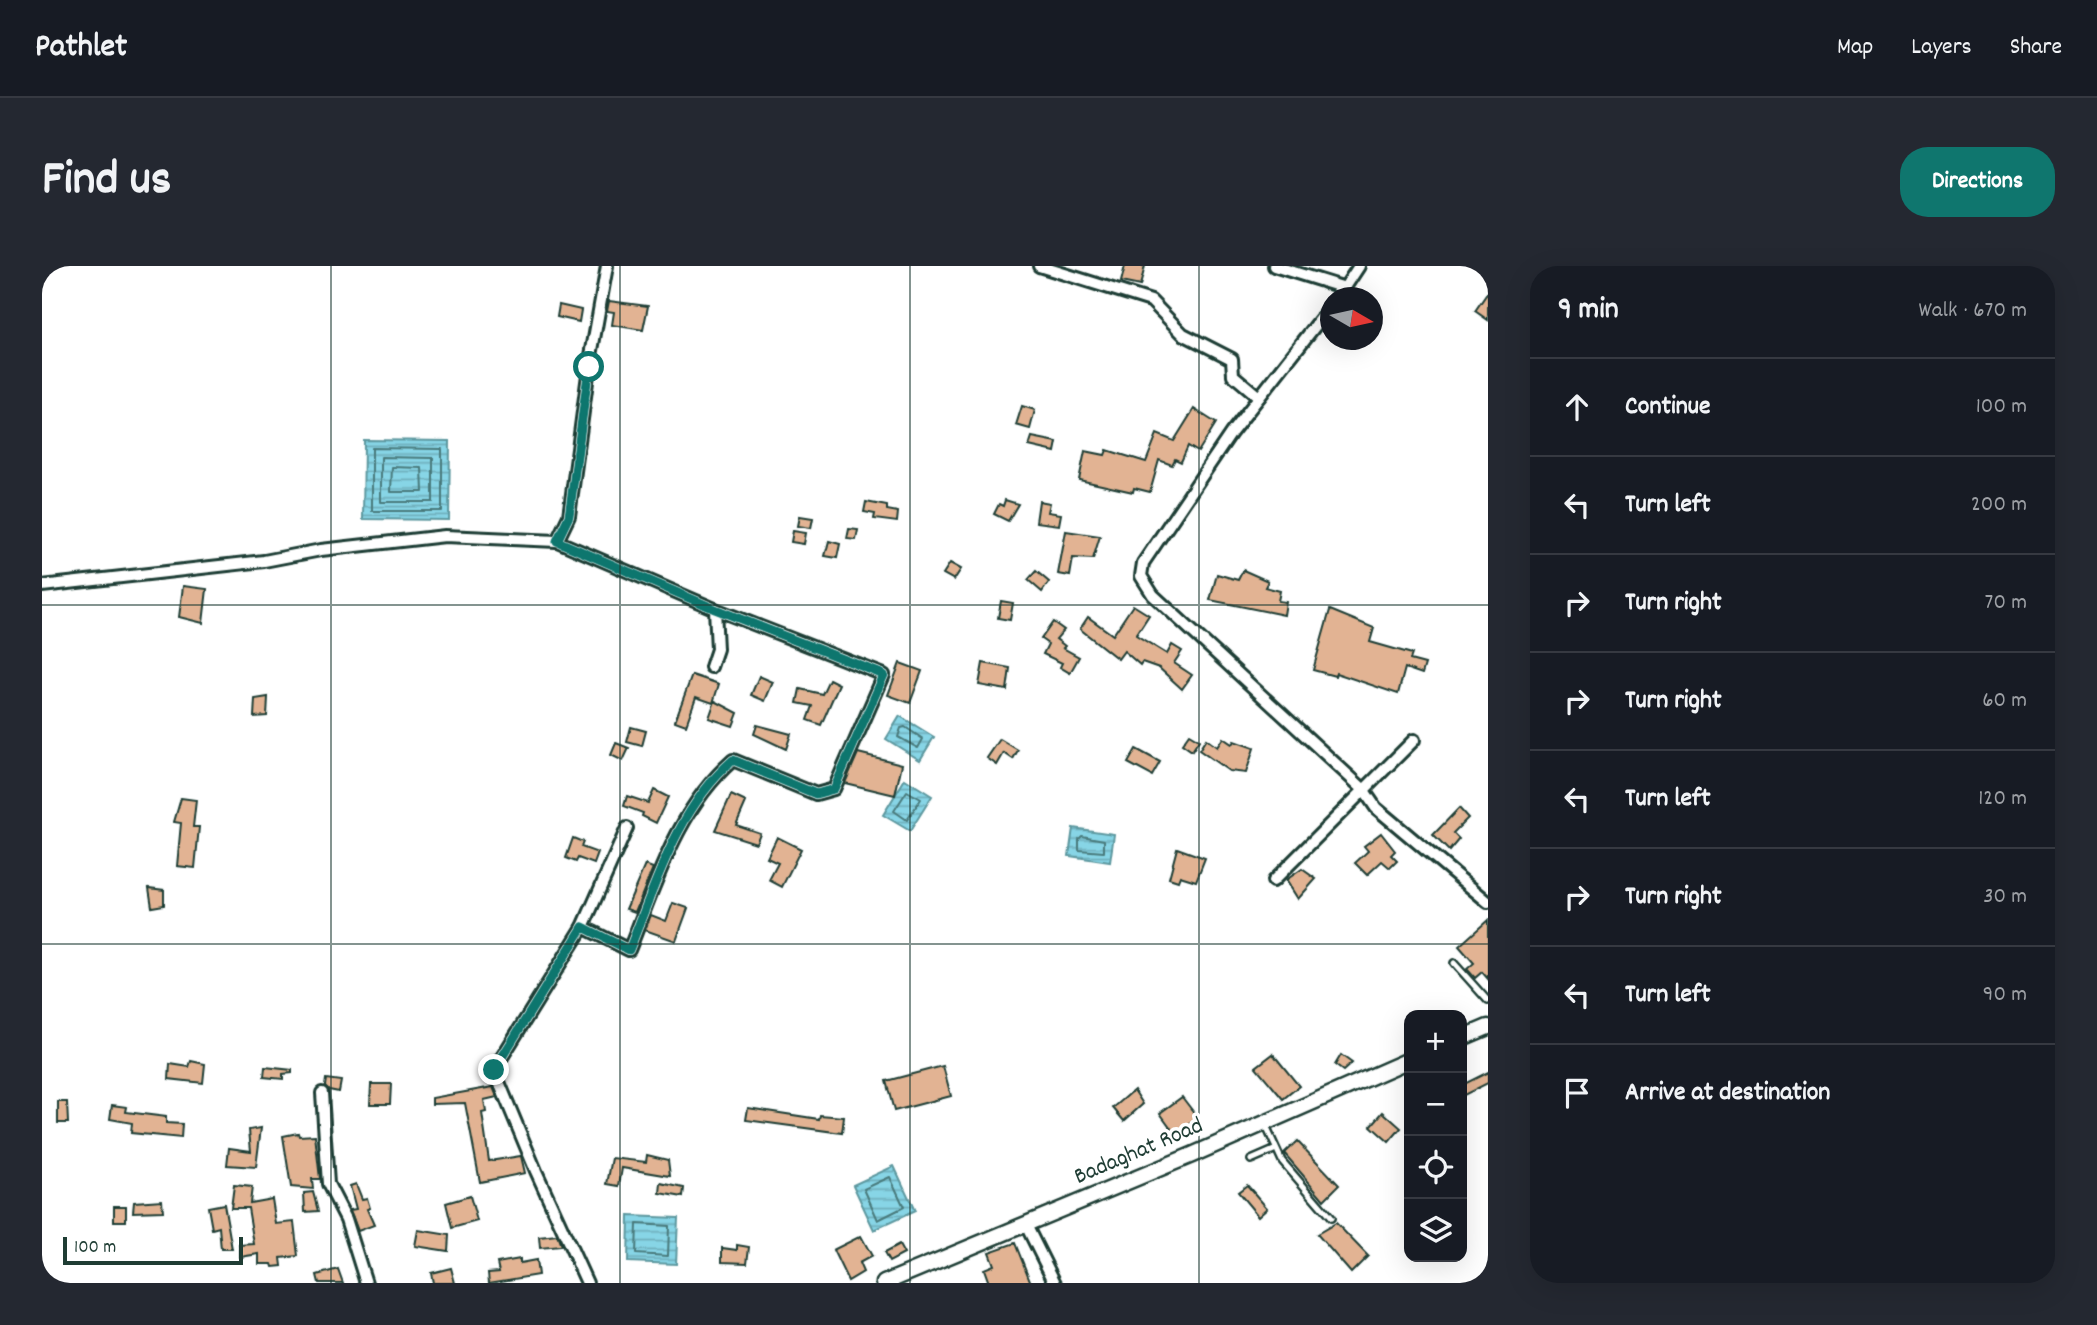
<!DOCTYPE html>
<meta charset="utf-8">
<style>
:root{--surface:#171b24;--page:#242831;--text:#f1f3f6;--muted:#9ea1a6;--line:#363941;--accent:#0f766e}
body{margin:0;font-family:Dekko,sans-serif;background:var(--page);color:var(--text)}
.controls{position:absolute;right:21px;bottom:21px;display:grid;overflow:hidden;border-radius:14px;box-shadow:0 7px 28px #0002}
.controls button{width:63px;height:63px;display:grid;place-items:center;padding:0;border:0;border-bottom:2px solid var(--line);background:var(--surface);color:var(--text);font:35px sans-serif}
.compass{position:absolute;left:1278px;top:21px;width:63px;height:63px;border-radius:50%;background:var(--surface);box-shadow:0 7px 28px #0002;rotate:99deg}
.scale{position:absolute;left:21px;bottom:18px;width:180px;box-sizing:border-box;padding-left:7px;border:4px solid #1f3d34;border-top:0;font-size:19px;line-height:24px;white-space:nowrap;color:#1f3d34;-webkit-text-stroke:5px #fff;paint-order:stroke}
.stop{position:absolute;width:21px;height:21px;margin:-16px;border:5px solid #0f766e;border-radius:50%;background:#fff}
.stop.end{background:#0f766e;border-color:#fff;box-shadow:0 2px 7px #0008}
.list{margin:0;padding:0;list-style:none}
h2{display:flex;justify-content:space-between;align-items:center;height:91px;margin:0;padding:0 28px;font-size:30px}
h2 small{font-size:23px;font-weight:400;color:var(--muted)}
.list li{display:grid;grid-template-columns:46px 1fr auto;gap:21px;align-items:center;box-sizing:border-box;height:98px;padding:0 28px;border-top:2px solid var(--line)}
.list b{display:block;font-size:26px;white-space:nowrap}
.list em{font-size:23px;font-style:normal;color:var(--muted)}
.icon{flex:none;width:38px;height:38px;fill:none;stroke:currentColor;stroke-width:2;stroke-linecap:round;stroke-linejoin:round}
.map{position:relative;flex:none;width:1446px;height:1017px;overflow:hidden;border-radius:28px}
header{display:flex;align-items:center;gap:42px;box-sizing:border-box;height:98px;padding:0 35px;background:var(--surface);border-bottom:2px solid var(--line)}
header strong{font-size:33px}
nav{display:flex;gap:38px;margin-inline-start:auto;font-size:24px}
.intro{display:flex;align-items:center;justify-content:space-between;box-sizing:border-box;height:168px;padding:0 42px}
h1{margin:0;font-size:49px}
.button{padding:18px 32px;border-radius:28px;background:var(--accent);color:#fff;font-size:24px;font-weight:700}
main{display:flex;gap:42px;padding:0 42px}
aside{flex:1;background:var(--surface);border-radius:28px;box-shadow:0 7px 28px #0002}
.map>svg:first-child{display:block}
.water{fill:url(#water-rules);stroke:#5d989f;stroke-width:2}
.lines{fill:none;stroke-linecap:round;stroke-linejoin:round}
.shore{stroke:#497a7b;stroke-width:2}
.building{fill:#e2b393;stroke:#1f3d34;stroke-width:2}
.service-casing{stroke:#1f3d34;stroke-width:10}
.minor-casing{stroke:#1f3d34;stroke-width:16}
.secondary-casing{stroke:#1f3d34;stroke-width:19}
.service{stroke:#fff;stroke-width:5}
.minor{stroke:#fff;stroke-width:10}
.secondary{stroke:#fff;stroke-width:14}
.route{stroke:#0f766e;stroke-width:9}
.grid{fill:none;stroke:#1f3d34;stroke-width:2;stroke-opacity:0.55}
.labels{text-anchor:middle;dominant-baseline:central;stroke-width:7;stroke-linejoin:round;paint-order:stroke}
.street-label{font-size:24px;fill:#1f3d34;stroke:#fff}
</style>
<header>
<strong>Pathlet</strong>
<nav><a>Map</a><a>Layers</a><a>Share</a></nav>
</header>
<div class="intro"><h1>Find us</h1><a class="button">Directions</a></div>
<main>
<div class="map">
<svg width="1446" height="1017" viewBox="0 0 1446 1017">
<defs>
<pattern id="water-rules" width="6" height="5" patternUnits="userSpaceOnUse" patternTransform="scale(1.75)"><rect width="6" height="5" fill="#87d5e6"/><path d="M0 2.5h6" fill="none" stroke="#6eaebb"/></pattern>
</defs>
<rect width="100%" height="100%" fill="#fff"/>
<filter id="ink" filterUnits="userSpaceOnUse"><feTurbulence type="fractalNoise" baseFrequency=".0143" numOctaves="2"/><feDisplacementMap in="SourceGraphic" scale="14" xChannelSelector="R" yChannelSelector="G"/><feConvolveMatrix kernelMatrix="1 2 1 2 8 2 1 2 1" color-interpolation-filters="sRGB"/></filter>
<g filter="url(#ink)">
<g class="water">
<path d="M322,174L408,175L407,254L321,253Z"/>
<path d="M858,450L892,471L878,494L844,473Z"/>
<path d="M863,513L890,530L868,565L841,549Z"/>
<path d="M1031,562L1072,568L1068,596L1027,590Z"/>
<path d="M852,900L873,945L832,964L811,919Z"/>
<path d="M587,950L636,952L634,998L586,996Z"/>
</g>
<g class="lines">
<g class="shore">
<path d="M330,182L400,183V245H330Z"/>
<path d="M339,191L391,192V236H339Z"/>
<path d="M350,201L380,202L381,226H349Z"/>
<path d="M863,461L881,473L876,482L856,471L859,462Z"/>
<path d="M865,525L879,533L865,554L852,545Z"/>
<path d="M1040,570L1062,574V586L1037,584V573Z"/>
<path d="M848,911L862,941L836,954L822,923Z"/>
<path d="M595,958L627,960L626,990L594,988Z"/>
</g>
</g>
<g class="building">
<path d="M1083,0H1103L1098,20L1079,16Z"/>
<path d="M1446,26V54L1433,45Z"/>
<path d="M567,35L606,40L601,64L570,59L572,46L565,45Z"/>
<path d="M517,39L539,44L537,56L515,51Z"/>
<path d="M980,140L993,144L988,163L974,159Z"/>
<path d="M1152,143L1174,157L1156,186L1146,180L1139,196L1133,193L1130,199L1117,194L1108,226L1092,222L1091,226L1037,214L1043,185L1063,189L1065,184L1104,196L1115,168L1132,175Z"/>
<path d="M990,171L1015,176L1013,186L987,180Z"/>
<path d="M963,234L976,238L966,255L952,248L957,238L961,240Z"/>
<path d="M997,235L1008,237L1006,246L1019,248L1017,259L994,256Z"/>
<path d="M824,236L845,240V244L856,246L855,256L832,253L833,248L822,246Z"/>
<path d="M758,250L771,252L769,262L756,260Z"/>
<path d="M807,263L816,264L814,274L805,273Z"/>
<path d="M751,265L764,267L762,278L749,276Z"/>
<path d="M1024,265L1058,270L1051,293L1031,292L1028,310L1016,308Z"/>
<path d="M787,275L798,278L795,292L783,290Z"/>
<path d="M908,297L919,303L912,314L901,308Z"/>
<path d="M1201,304L1226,315L1223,321L1238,325L1236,335L1244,336L1242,349L1168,334L1175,308L1196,314Z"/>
<path d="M994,305L1007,316L1000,326L986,314Z"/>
<path d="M141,320L165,323L161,357L137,351Z"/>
<path d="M959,335L971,337L968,354L956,352Z"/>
<path d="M1091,339L1107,349L1094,369L1125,388L1130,379L1140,385L1132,397L1150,409L1140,423L1117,402L1100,396L1098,399L1082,385L1076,393L1038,363L1046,351L1071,369Z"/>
<path d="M1288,344L1332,362L1328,376L1370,388L1368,394L1383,398L1380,408L1363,402L1356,428L1294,407L1293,410L1271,404Z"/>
<path d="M1011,356L1022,364L1014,373L1023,380L1021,382L1037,391L1028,407L1018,401L1020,397L1001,388L1006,378L999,373Z"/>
<path d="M858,397L880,405L868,437L846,429Z"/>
<path d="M941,397L968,402L965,424L937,419Z"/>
<path d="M650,409L677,418L671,437L654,431L644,459L633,455Z"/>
<path d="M717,410L731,416L723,435L709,429Z"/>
<path d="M787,413L797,418L779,459L765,454L770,440L755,437L758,423L780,428Z"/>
<path d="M226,431L225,450L212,451L213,433Z"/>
<path d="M673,435L696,447L691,460L667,452Z"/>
<path d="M715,459L749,468L744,483L712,468Z"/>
<path d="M589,461L604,465L600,480L585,476Z"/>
<path d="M1147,468L1157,474L1150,485L1140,478Z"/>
<path d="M1181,472L1190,478L1192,475L1212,482L1204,507L1187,505L1157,484L1164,473L1175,481Z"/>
<path d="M958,473L976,484L971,493L962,487L955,499L945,492Z"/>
<path d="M574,477L587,482L581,495L569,489Z"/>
<path d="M1094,483L1118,496L1110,510L1086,497Z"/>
<path d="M816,487L860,498L853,529L803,517Z"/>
<path d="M612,524L626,531L614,557L600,550L601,547L582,540L585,530L606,537Z"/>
<path d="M689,529L704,536L694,559L718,567L714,577L673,564Z"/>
<path d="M139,532L154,534L151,561H157L153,602L135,600L139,557L132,556Z"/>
<path d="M1417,542L1426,552L1411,567L1417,573L1407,585L1391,569Z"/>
<path d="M1339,567L1353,585L1349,589L1355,595L1348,602L1340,595L1325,609L1313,597L1326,585L1322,580Z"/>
<path d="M735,571L759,583L740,621L727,614L736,597L725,592Z"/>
<path d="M531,572L541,576L539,581L556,587L552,598L536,592L534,596L524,592Z"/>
<path d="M1135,582L1163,592L1154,615L1138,610L1136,615L1127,612Z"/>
<path d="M603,599L611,602L593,646L584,643Z"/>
<path d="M1260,603L1274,613L1256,633L1244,614Z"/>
<path d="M107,622L122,624V639L110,641Z"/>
<path d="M631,637L646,642L634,675L603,664L609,649L624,655Z"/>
<path d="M1446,654V713L1440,706L1433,712L1425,703L1432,697L1417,680Z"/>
<path d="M1231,788L1257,820L1241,833L1214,801Z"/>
<path d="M1299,789L1310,797L1301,805L1293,799Z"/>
<path d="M149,795L163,798L161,817L127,813L128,798L147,801Z"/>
<path d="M901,800L909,830L852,845L844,815Z"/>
<path d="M223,801L250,804V807L241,808V813L222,811Z"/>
<path d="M1446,806V817L1420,830V819Z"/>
<path d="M284,813L299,815L297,826L287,824L283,820Z"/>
<path d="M329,818H349L348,838H328Z"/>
<path d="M451,821L455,831L442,834L444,846L440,847L447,895L479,890L483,907L438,916L423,837L390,838V832Z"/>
<path d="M1092,824L1101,838L1082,855L1071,842Z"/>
<path d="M1140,831L1156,852L1134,869L1118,847Z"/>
<path d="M16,836H25L26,857H16Z"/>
<path d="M70,839L85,841L84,846L124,851V857L140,858L139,872L89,867L90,857L68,853Z"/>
<path d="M706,842L777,853L778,849L802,851L800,867L704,854Z"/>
<path d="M1341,846L1359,862L1347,876L1329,860Z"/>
<path d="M219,862L214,901L185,899L187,882L209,885L207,864Z"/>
<path d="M256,867L257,870L273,869L278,913H270L271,923L249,921L241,870Z"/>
<path d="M1255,875L1297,919L1282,934L1242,887Z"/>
<path d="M605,889L626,894L628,910L580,902L577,920L565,918L570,892L604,896Z"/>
<path d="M619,917L642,922L641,931L618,927Z"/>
<path d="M314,918L320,933L325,932L328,942L325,943L332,959L316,965L308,944L314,943L308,920Z"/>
<path d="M192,919L210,921L208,937L230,933L234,958L252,956L256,990L239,992L240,1000L231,1001L230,998H217V988L198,991L197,979L212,978L206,942H189Z"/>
<path d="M1205,919L1225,942L1216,950L1196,926Z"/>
<path d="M271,926L276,945L263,946L262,927Z"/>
<path d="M428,930L435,955L410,962L404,937Z"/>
<path d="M120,934L121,945L91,946L92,936Z"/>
<path d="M182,938L186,960L190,983H179L177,961L170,963L166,941Z"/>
<rect x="72" y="940" width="12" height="15"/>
<path d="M1294,957L1326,990L1309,1007L1275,968Z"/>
<path d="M376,964L407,969L406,985L373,980Z"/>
<path d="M515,969L519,980L498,982L497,971Z"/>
<path d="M819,970L830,990L817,997L821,1006L806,1015L791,984Z"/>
<path d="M973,977L989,1017H947L942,1003L952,999L947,986Z"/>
<path d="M695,979L707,981L705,997L680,996V982L695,984Z"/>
<path d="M857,979L862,988L847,996L842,987Z"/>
<path d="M478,993V997L494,994L496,1009L447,1017L446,1007L457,1006L455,997Z"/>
<path d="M409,1002L413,1017H391L389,1007Z"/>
<path d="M296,1003L301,1017H277L275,1009Z"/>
</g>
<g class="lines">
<defs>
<g id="service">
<path d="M1412,697L1446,735"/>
<path d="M1223,858L1240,895L1289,952"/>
<path d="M1209,894L1232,884"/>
</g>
<g id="minor">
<path d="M565,0L547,101L527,250L515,275L673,343L675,383L669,401"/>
<path d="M997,0L1109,35L1141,68L1190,93L1191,109L1217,131"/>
<path d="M1232,0L1303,22"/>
<path d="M1296,32L1317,0"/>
<path d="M1288,41L1189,167L1101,297L1099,310L1111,329L1321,523L1334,542L1446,636"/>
<path d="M0,320L222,295L279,284L403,270L515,275"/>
<path d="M1231,615L1372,474"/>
<path d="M541,661L587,684C614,617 635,543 691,494L774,528L792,523L842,409L673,343"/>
<path d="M280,827L286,918L304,953L324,1017"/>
<path d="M984,959L1013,1017"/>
<path d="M545,1017L494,905L452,804L541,661L585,562"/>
</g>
<g id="secondary">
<path d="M1420,772L1446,761"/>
<path d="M842,1017L1150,889L1367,794"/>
</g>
</defs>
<use href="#service" class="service-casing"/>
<use href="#minor" class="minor-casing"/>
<use href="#secondary" class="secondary-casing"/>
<use href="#service" class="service"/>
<use href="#minor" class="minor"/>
<use href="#secondary" class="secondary"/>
</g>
</g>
<g class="lines" filter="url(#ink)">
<path class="route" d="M452,804L541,661L587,684C614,617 635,543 691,494L774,528L792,523L842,409L673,343L515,275L527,250L547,101"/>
</g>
<path class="grid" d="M289,0V1017M578,0V1017M868,0V1017M1157,0V1017M0,339H1446M0,678H1446"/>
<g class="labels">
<g class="street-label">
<text transform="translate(1097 886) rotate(-23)">Badaghat Road</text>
</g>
</g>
</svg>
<div class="controls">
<button>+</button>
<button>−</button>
<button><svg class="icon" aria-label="locate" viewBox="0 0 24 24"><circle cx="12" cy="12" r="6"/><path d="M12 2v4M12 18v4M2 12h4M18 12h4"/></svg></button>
<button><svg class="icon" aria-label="layers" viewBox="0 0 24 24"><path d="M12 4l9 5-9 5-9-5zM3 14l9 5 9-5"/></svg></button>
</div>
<svg class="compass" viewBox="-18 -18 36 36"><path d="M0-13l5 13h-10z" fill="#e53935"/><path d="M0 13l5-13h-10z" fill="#9ea1a6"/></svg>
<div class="scale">100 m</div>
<div class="stop" style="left:547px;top:101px"></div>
<div class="stop end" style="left:452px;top:804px"></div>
</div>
<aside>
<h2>9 min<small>Walk · 670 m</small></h2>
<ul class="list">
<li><svg class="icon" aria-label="ahead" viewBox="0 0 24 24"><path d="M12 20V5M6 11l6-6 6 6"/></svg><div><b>Continue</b></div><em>100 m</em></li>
<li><svg class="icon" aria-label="left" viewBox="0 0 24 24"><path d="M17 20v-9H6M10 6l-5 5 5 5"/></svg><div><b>Turn left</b></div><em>200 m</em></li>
<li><svg class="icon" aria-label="right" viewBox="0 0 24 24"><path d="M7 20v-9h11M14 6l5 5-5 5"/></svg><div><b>Turn right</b></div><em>70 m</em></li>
<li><svg class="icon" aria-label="right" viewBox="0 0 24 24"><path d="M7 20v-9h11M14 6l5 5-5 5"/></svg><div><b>Turn right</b></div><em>60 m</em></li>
<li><svg class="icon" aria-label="left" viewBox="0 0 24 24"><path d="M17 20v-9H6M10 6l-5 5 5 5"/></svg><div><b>Turn left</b></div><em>120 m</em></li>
<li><svg class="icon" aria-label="right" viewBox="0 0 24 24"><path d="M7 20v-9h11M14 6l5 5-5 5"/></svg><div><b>Turn right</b></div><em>30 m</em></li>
<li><svg class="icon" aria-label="left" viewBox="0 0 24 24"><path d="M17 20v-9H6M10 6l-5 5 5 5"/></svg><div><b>Turn left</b></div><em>90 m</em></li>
<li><svg class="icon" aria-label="arrive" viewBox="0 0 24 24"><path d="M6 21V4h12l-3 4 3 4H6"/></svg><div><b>Arrive at destination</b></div></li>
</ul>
</aside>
</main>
